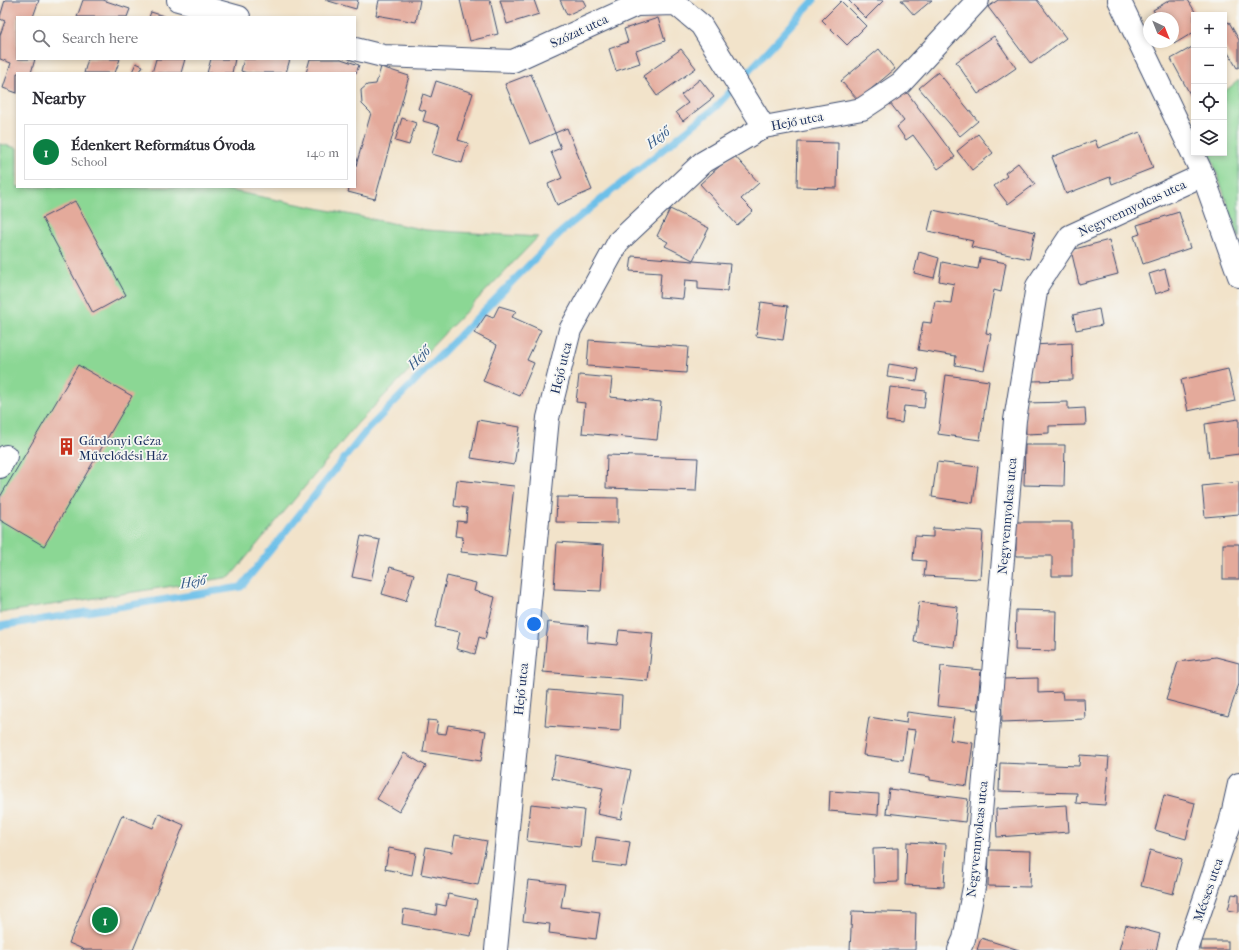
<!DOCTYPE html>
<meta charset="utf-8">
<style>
:root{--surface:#fff;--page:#f2f2f3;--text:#2b2b33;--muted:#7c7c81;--line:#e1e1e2;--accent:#0b8043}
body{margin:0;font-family:"IM FELL French Canon",serif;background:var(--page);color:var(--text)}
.controls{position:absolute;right:12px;top:12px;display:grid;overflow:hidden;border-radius:0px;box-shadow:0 2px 6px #0003}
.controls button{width:36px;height:36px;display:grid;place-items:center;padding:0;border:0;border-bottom:1px solid var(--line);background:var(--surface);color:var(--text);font:20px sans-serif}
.compass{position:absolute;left:1143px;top:12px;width:36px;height:36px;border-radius:50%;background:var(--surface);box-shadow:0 2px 6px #0003;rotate:137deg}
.you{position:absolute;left:534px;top:624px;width:14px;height:14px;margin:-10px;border:3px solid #fff;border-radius:50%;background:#1a73e8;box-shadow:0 0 0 6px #1a73e833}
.badge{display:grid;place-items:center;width:26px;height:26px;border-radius:50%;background:var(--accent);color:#fff;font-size:13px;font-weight:700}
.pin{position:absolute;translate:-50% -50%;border:2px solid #fff;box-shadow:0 1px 4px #0006}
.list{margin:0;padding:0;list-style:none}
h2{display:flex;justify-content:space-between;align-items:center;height:52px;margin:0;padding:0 16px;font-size:17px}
h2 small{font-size:13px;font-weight:400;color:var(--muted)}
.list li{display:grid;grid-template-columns:26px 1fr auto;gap:12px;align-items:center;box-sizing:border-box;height:56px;margin:0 8px 8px;padding:0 8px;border:1px solid var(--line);border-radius:0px}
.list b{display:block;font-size:15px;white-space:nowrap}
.list p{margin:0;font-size:13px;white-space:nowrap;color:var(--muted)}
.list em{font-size:13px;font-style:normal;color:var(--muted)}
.icon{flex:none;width:22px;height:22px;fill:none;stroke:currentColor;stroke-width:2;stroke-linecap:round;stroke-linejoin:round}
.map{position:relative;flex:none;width:1239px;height:950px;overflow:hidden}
.search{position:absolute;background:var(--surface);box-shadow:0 2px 6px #0003;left:16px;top:16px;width:340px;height:44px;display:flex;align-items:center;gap:10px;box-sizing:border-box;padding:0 14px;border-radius:0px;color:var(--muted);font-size:15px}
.panel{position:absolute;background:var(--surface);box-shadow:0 2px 6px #0003;left:16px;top:72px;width:340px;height:116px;border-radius:0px}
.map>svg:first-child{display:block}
.green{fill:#8bd794;stroke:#538379}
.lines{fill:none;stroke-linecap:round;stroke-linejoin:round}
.stream{stroke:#6dc0e9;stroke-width:7}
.building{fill:#e4aa9b}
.street-casing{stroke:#3b4a6e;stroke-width:24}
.street{stroke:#fff;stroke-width:22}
.labels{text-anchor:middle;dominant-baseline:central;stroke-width:3.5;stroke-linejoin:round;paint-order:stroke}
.street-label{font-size:13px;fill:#1b2f5e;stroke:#f6f6f2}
.poi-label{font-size:13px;fill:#1b2f5e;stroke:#f6f6f2;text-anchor:start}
.water-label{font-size:14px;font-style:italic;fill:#345a88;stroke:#f6f6f2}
</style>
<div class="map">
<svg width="1239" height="950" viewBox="0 0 1239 950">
<rect width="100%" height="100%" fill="#f6f6f2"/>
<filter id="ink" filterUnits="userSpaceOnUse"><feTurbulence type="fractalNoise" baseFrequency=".025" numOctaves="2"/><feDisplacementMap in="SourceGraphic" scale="8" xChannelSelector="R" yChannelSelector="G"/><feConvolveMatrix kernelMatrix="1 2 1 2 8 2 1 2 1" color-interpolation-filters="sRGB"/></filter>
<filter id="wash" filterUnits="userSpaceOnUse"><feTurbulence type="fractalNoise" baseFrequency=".012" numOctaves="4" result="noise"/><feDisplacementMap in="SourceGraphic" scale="16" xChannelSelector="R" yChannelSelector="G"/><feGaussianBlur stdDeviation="0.9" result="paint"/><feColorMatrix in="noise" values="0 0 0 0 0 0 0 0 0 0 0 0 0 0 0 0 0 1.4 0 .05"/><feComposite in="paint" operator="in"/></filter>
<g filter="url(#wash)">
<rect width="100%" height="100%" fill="#f2e3ca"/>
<g class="green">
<path d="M1239,80V238L1210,153H1224V92Z"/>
<path d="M0,144L17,148V187H213L426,230L538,237L357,424L230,577L0,613Z"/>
</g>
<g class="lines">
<path class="stream" d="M0,626L241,587L367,430L562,231L717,106L814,0"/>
</g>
<g id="blocks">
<g class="building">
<path d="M5,0H39L33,17H17V59H35L31,73H17V93L3,88L11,63L0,59V35L5,21L0,19V17Z"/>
<path d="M83,0H103L130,9L127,17H77Z"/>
<path d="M325,0H358L356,9Z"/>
<path d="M379,0H420L416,22L376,15Z"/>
<path d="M460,0H490L498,34L470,41Z"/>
<path d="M500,0H534L539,14L507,24Z"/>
<path d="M560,0H583L586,6L567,15Z"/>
<path d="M848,0H884L866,18Z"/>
<path d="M901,0H932L914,15Z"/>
<path d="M998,0H1037L1066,38L1031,64L988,7Z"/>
<path d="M1170,0H1188L1197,15H1194V32L1174,44L1173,18H1158L1153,10Z"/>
<path d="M841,1L866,26L847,45L822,20Z"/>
<path d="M151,12L167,17H149Z"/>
<path d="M658,18L665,41L636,51L640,63L616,71L609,49L628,42L624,29Z"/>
<path d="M1229,22L1239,40V67L1237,68L1224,46V25Z"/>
<path d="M994,36L1016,68L978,94L956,62Z"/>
<path d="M1194,46V97L1192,98L1171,59Z"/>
<path d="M681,49L696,68L657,96L643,76Z"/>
<path d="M879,49L895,69L858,100L841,81Z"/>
<path d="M88,59H120L115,73H84Z"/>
<path d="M156,59H185L181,73H152Z"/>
<path d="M211,59H235L232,73H207Z"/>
<path d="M244,59H290L286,73H247L241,71Z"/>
<path d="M310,59H341L359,65L356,73H306Z"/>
<path d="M136,63L143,66L139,73L132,72Z"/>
<path d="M381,67L409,76L375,199L348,192L350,187H355V169L371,113L362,104L361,90L367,85L376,84Z"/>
<path d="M938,72L978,121L960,136L919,88Z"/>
<path d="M531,74L555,133L530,144L505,84Z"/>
<path d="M700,79L714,97L683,121L676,112L688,103L681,95Z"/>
<path d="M436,81L473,93L458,140L468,143L462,163L432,154L440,126L423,121L426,111L418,109L423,94L431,97Z"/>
<path d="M906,91L955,157L938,169L913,135L906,140L897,127L904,121L890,103Z"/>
<path d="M402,118L416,123L409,145L395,141Z"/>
<path d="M567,128L592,190L557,205L548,184L562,178L551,152L561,148L555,133Z"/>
<path d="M1140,132L1153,168L1112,184L1110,177L1066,194L1052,157L1095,140L1098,148Z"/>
<path d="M978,134L993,153L972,170L957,151Z"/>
<path d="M798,142L838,143L837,188L797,187Z"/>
<path d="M733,154L759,183L741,199L753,211L737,225L700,184Z"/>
<path d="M1018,163L1035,184L1008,204L994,186L1007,176L1005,173Z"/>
<path d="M75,201L126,295L93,313L42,218Z"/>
<path d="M670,209L709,228L693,260L665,246L668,242L657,236Z"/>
<path d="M933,210L1035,232L1029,259L971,247L973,241L928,231Z"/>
<path d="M1179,212L1190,248L1143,264L1134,236L1140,234L1137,225Z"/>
<path d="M1109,240L1118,274L1079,284L1071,250Z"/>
<path d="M919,252L939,258L934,278L914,273Z"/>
<path d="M632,256L730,264L727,291L698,289V281L685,280L683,299L659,297L661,273L630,271Z"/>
<path d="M980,258L1006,263L1001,292L994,290L986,333L991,334L984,370L955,365L956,356L918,350L923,322L931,323L935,301L951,303L954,284L939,281L942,262L978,269Z"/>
<path d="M1165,269L1170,289L1155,294L1149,274Z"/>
<path d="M761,302L788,306L783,340L756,336Z"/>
<path d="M499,306L516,311L512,317L541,330L527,360L534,363L520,396L483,381L497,345L474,333L486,315L493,318Z"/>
<path d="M1099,309L1102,325L1076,330L1073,315Z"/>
<path d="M589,340L688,347L686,373L587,366Z"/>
<path d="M1072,343L1073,380L1032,381V345Z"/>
<path d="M889,364L919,369L917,381L887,377Z"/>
<path d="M78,365L132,396L44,546L0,520V497Z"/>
<path d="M1228,369L1235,401L1188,411L1181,380Z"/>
<path d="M579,375L612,378L610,397L661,402L657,440L582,433L585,403L576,402Z"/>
<path d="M946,375L989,381L980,440L938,434Z"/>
<path d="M890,387L926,391L924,408L904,406L902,423L886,421Z"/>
<path d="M1068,402V409L1085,408L1086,425L1049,426V433L1026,434L1025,403Z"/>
<path d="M1239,419V454L1209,458L1205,424Z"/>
<path d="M478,420L520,427L514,465L471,458Z"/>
<path d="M1025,445H1065L1064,486L1024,485Z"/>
<path d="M607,455L698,458L696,491L606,488Z"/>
<path d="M937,462L978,467L973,503L932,497Z"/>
<path d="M457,480L514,486L506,557L461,552L463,537L455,536L457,521L466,522L467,508L454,506Z"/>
<path d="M1239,482V514L1205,517L1202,486Z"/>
<path d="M557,497L618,498V523L556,522Z"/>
<path d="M1016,522H1072V576H1052V556H1016Z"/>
<path d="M933,528L983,531L980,579L924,576L926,561L913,560L915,536L933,537Z"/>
<path d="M361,536L380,540L371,581L352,577Z"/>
<path d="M557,542L604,545L601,591L554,589Z"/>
<rect x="1223" y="544" width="16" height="35"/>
<path d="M390,567L414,574L406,601L382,594Z"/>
<path d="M447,576L476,583L474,591L495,597L485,639L479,637L475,654L456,649L460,632L435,627Z"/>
<path d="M919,602L958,607L954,647L914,642Z"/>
<path d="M1016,610L1056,611L1055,651L1015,650Z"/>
<path d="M548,622L588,626L587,642L617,645L619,630L653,633L648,681L543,672Z"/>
<path d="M1216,657L1239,663V684L1228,716L1166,700L1178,662Z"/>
<path d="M941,666L981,670L977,710L937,706Z"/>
<path d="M1038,678V693L1062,692L1063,699H1084L1085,719L1002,722L1001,679Z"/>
<path d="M548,690L622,696L620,731L545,726Z"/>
<path d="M907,712L954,718L950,740L973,743L967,786L930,780V777L909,774L916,730L907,729L903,760L863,755L869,717L906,723Z"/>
<path d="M428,720L438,721L436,733L446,734L448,725L486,731L481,761L423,752Z"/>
<path d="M404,753L426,766L399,812L377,799Z"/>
<path d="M556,755L631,770L621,819L597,814L603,788L552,778Z"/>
<path d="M1080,755L1109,757L1105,805L1076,803L1077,793L999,791L1000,763L1079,766Z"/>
<path d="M889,789L968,799L965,822L886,813Z"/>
<path d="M830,791L879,794L878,815L829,811Z"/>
<path d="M1164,795L1195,803L1186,839L1155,830Z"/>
<path d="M531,804L584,810L580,847L527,841Z"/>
<path d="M1067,805L1069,832L997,837L996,809Z"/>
<path d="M159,814L184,825L133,950H85L69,943L122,815L153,828Z"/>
<path d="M455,835L487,841L478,885L421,874L426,847L452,852Z"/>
<path d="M596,837L630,842L626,867L593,863Z"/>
<path d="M907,842L946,844L944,887L905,885Z"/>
<path d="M389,848L416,853L412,875L385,869Z"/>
<path d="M898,848V882L874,883L873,849Z"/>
<path d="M989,850L1031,851L1030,887L988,886Z"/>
<path d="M1150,850L1182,859L1173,894L1141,886Z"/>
<path d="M528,880L565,884L561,907L600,912L596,939L549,933L550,924L523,921Z"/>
<path d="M448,894L477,900L471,936L402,924L404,909L436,915L437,904L446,906Z"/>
<path d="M1232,894L1239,895V912L1228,910Z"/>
<path d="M852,911L916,913L915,950H850Z"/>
<path d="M1126,925L1160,934L1156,950H1119Z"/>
<path d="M981,938L1019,950H977Z"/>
<rect x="1201" y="941" width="27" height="9"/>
</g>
</g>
</g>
<g filter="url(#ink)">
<use href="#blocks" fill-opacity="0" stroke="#3b4a6e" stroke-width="1"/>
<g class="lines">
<defs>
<g id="street">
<path d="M178,0L239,17"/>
<path d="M1119,0L1203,175L1239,276"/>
<path d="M355,49L383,56L513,61L636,5L676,4L701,25L764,127"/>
<path d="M0,467L6,456"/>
<path d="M496,950L548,418L570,330L619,241L702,163L764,127L862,109L901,83L978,0"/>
<path d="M959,950L964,939L975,882L1015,420L1037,286L1070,236L1203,175"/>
<path d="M1187,950L1230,824L1239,784"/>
</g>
</defs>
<use href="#street" class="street-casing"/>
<use href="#street" class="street"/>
</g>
</g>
<defs>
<symbol id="building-bare" viewBox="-9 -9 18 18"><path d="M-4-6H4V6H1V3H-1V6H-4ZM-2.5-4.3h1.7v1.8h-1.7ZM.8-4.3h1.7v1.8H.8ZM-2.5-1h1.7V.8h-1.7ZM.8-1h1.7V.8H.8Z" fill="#c8321e" stroke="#f6f6f2" stroke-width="2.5" paint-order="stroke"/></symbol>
</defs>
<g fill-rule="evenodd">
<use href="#building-bare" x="54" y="434" width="25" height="25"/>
</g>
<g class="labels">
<g class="street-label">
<text transform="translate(579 31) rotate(-25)">Szózat utca</text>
<text transform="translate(797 121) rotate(-11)">Hejő utca</text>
<text transform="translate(1132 208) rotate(-25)">Negyvennyolcas utca</text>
<text transform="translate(561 368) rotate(-76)">Hejő utca</text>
<text transform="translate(1007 516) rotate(-85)">Negyvennyolcas utca</text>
<text transform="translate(521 689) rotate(-84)">Hejő utca</text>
<text transform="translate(977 839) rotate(-84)">Negyvennyolcas utca</text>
<text transform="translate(1208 890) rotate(-71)">Mécses utca</text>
</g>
<g class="poi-label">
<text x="79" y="440">Gárdonyi Géza<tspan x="79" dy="15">Művelődési Ház</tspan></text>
</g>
<g class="water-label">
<text transform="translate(658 138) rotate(-39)">Hejő</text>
<text transform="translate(419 358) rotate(-46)">Hejő</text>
<text transform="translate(193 582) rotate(-9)">Hejő</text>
</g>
</g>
</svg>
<div class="controls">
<button>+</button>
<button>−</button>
<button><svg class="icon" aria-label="locate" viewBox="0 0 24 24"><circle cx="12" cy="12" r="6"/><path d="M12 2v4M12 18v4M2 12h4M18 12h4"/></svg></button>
<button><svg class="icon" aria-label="layers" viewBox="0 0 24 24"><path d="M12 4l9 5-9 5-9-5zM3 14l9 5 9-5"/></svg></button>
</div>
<svg class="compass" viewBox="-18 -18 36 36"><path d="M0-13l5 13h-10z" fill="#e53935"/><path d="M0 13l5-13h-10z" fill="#7c7c81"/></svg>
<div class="you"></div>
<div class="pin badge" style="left:105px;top:920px">1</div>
<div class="search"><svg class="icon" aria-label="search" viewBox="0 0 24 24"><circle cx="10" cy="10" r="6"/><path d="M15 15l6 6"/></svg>Search here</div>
<section class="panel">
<h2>Nearby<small></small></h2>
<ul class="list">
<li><span class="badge">1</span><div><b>Édenkert Református Óvoda</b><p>School</p></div><em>140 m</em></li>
</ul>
</section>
</div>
